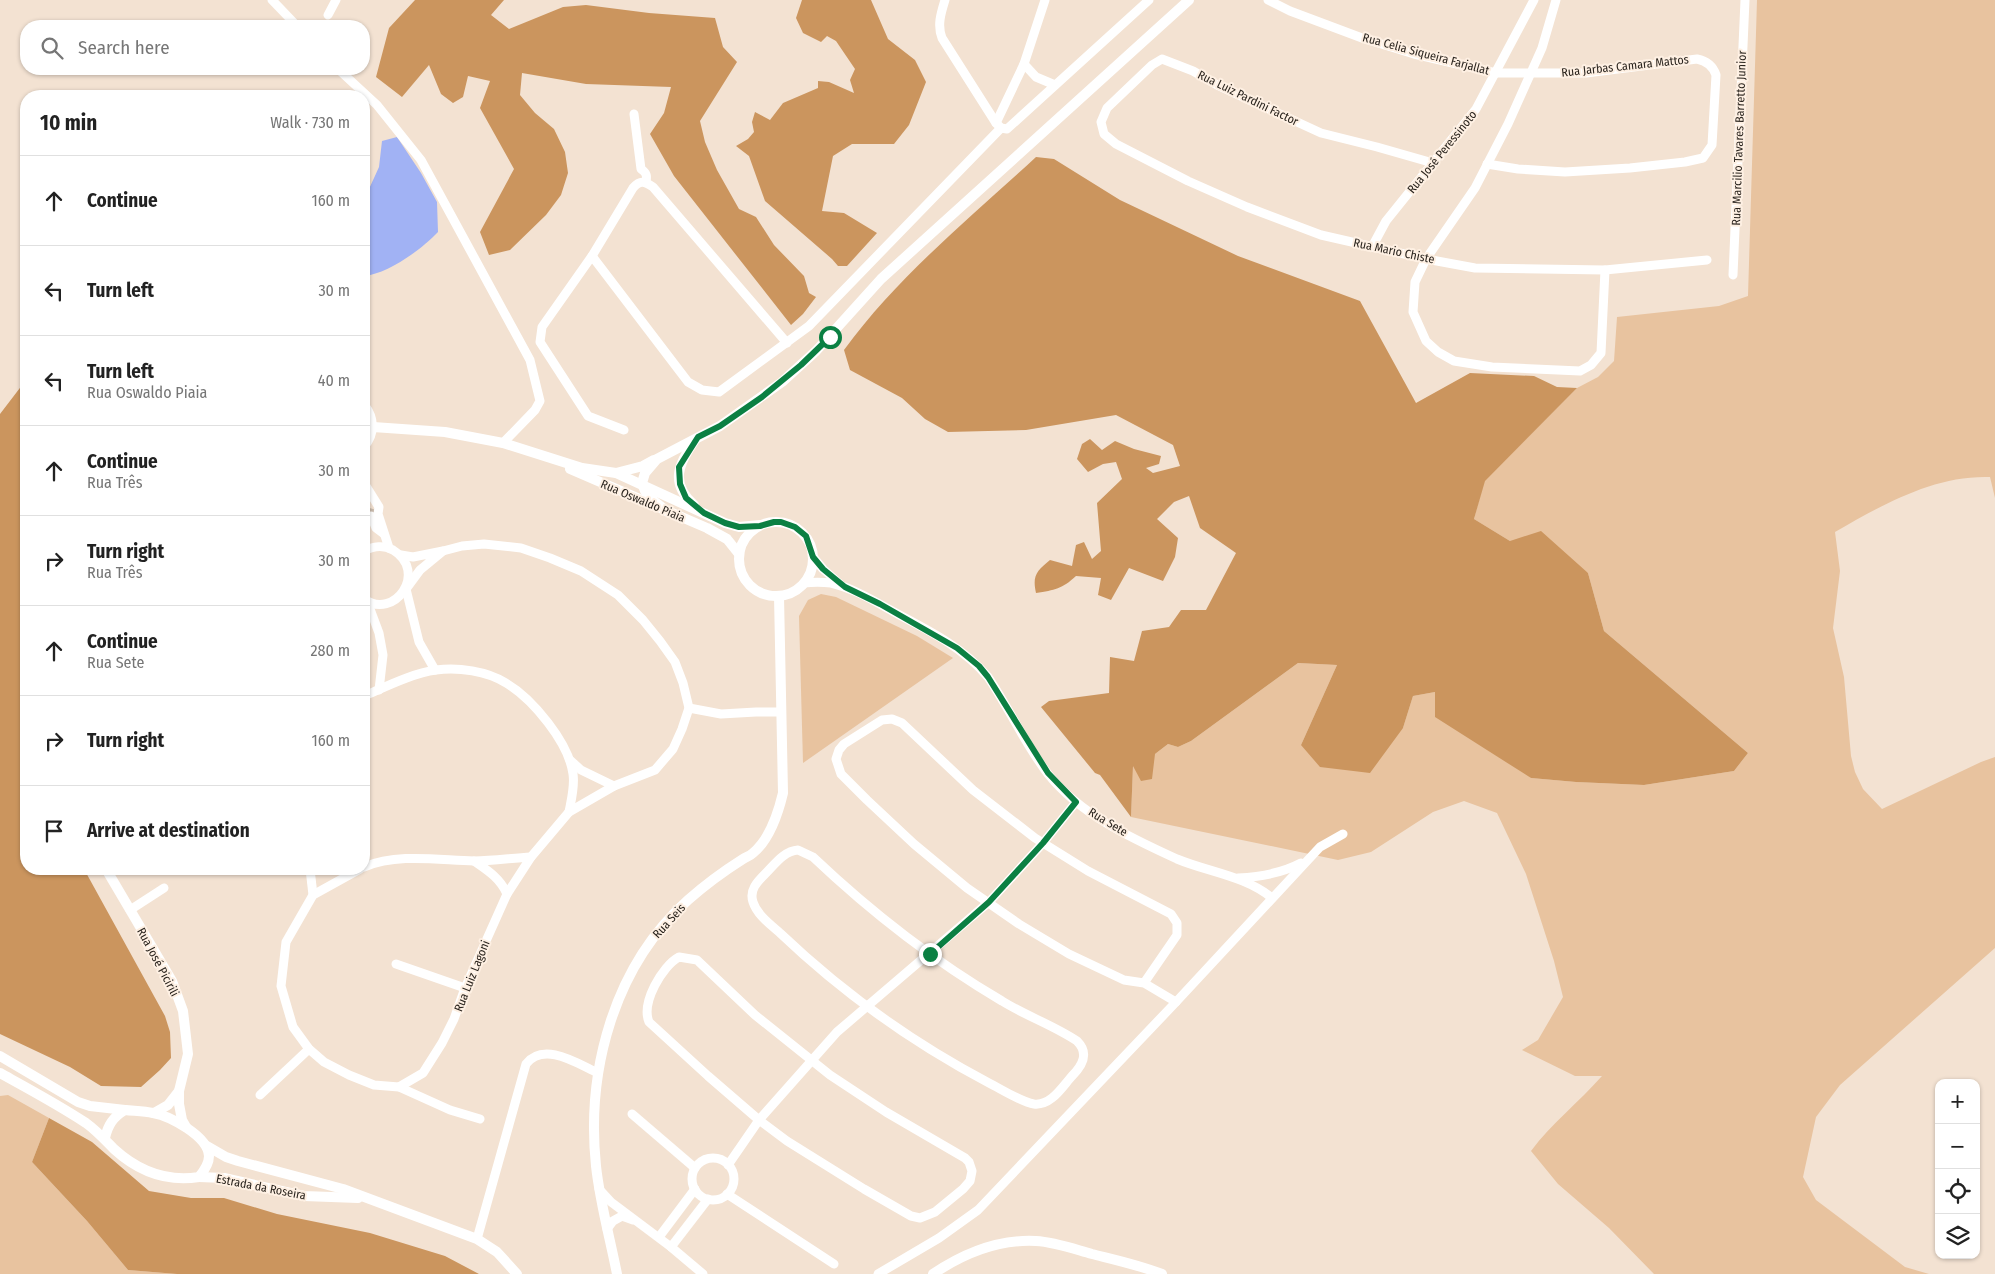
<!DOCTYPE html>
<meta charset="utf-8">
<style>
:root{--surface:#fff;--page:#f2f2f2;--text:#222;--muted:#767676;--line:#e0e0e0}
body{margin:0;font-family:"Fira Sans Condensed",sans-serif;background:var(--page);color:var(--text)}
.controls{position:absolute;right:15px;bottom:15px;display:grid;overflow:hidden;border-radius:10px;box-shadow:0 1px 4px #0004}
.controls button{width:45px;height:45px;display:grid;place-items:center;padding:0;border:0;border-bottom:1px solid var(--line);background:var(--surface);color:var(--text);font:25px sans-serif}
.stop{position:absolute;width:15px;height:15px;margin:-11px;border:4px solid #0b8043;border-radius:50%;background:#fff}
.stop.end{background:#0b8043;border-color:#fff;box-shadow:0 1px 5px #0008}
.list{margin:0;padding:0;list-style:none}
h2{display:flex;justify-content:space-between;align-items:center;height:65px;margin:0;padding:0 20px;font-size:21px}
h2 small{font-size:16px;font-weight:400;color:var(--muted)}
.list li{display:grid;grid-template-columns:32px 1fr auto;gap:15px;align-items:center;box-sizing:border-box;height:90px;padding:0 20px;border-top:1px solid var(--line)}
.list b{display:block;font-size:19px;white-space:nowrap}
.list p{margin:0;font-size:16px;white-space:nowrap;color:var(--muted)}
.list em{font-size:16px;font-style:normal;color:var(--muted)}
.icon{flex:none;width:28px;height:28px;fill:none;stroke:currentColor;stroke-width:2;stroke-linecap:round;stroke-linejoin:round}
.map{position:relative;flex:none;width:1995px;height:1274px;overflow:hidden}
.search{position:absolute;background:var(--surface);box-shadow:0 1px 4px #0004;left:20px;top:20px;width:350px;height:55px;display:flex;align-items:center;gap:12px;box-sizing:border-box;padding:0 18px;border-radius:20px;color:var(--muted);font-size:19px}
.panel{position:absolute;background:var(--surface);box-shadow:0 1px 4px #0004;left:20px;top:90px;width:350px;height:785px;border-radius:20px}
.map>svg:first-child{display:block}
.green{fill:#e8c39f}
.forest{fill:#cb955e}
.water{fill:#a1b2f4}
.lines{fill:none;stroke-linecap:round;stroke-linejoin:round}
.minor-tunnel{stroke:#cbbcae;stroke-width:9;stroke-dasharray:9 4.5;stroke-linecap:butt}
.minor{stroke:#fff;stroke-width:9}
.tertiary{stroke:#fff;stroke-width:10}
.route{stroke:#0b8043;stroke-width:6}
.labels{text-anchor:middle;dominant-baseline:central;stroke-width:4;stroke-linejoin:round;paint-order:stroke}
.street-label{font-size:12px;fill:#2a241e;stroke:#fef0e3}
</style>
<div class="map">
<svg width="1995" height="1274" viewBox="0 0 1995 1274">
<rect width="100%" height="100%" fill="#f3e2d2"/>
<g class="green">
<path d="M1757,0H1995V498L1990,477C1934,475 1882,505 1835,532L1840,571L1833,628L1844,677L1851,756L1855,772L1863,789L1882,809L1981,762L1995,757V948L1840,1085L1816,1117L1803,1177L1816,1200L1905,1267L1929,1274H1654L1609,1228L1558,1184L1531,1151C1551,1124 1579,1102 1602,1076H1575L1522,1050L1538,1040L1563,997L1554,961L1526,874L1497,813L1464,801L1433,812L1371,852L1338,860L1131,817L1133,765L1155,754L1168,744L1178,747L1191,741L1298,663L1337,665L1301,745L1403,728L1413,696L1435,692L1531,778L1576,782L1644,785L1734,771L1748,753L1604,631L1588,573L1510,541L1474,519L1484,481L1577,388L1598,377L1614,361L1617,317L1719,306L1748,296Z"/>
<path d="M821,594L836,597L917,636L953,658L803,763L799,616L808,600Z"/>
<path d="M8,1095L49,1118L32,1162L87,1221L128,1270L177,1274H0V1096Z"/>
</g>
<g class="forest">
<path d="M415,0H504L491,15L509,29L563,7L586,5L649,13L715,18L723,47L737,62L700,121L705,142L717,170L739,209L756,217L774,245L804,276L809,293L816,297L803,314L791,325L674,176L650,134L664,113L671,87L586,84L522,73L520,95L535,113L554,129L565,152L568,173L561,195L546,215L510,250L489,255L480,232L514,169L480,108L490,81L468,76L463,97L453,103L441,94L429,65L402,97L376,77L389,28Z"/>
<path d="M802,0H871L888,39L915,60L926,82L909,125L894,144H852L833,156L822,211L844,213L877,233L847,266H838L832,259L765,201L749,156L736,146L748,139L754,132L752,122L755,112L770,120L783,103L818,88V81L829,82L854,93L850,80L855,69L836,41L827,36L821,42L803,33L796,18Z"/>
<path d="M1036,157L1054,159L1120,200L1238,256L1360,301L1416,403L1470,373L1534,376L1557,387L1577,388L1485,481L1474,519L1510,541L1541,531L1588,573L1604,631L1748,753L1734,771L1644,785L1576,782L1531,778L1435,717V692L1413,696L1403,728L1370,773L1320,767L1301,745L1337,665L1298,663L1191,741L1178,747L1168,744L1155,754L1152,779L1141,781L1133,766L1131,817L1100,775L1095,773L1041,707L1049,701L1109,693L1110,657L1134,661L1142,631L1169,627L1181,610H1206L1236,553L1200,528L1189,496L1174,502L1157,519L1178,538L1175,557L1163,581L1129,568L1111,600L1098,595L1101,578L1076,576C1062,589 1055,590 1036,593C1032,575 1037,571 1050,560L1072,566L1076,545L1084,542L1092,559L1101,551L1097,503L1122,479L1116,462L1103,464L1088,472L1077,459L1082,444L1090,439L1102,450L1115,441L1134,449L1161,456L1159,464L1146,468L1153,473L1180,466L1173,445L1116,415L1026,430L948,432L925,419L902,398L850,370L844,350C897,277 970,218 1036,157Z"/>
<path d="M26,380V869H84L165,1016L170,1032L171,1058L160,1070L141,1087L101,1086L70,1067L0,1034V414Z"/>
<path d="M49,1118L92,1142L149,1191L191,1198H224L277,1214L370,1233L445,1256L479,1274H177L128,1270L87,1221L32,1162Z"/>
</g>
<path class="water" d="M397,137L421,173L437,202L438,232C422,249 388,274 364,276V200L379,167L382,141Z"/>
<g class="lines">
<path class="minor-tunnel" d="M371,516L373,509"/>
<g class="minor">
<path d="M272,0L297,26"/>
<path d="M945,0C941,13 937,25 942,38L996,123L1001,128L1007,129L1149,0"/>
<path d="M1268,0L1290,11L1362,38L1414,54L1496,73H1586L1697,59C1707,61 1713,66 1716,75L1712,145L1703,158L1685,162L1630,168L1565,172L1518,169L1487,164"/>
<path d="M1556,0L1542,48L1508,124L1475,188L1426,259L1415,282L1413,312L1426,341L1438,352L1454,361L1492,367L1580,371L1591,365L1601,353L1605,270"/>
<path d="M328,15L336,0"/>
<path d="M1024,64L1036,77L1055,85"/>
<path d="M338,69L377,105L421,160L530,360L540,401L535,410L503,443"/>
<path d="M634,114L641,169C647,173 647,176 646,182"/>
<path d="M996,123L1024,64L1045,0"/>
<path d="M1433,163L1377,147L1321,133L1219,86L1193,71L1162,59L1152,65L1107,108L1101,122L1104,134L1116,144L1188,181L1247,207L1321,235L1426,259L1475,268L1605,270L1707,260"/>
<path d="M1372,247L1386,221L1476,109L1534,0"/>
<path d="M592,256L633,188C640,180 644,181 653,187L787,343"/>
<path d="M1733,275L1745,0"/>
<path d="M624,430L588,416L540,342L542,327L592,256L688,382L702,390L719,392L809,326L1001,128"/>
<path d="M364,483L379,507L378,514L389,548"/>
<path d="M364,510V511"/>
<path d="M371,516L376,528L384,534"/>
<path d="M364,551C373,546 384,545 393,550C429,572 394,621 364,599"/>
<path d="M401,555L413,557L443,551L420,570L406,589L419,642L435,670"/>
<path d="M813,557L823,569L840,584"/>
<path d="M804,583C813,582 822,582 831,583C853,588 874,601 894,612C928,630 963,647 988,677C1009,708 1025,744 1048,774C1081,815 1131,838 1177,859C1208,872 1246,876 1272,898"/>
<path d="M367,601L379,633L383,655L379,690"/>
<path d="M364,696C385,687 413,673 436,670C458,667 487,671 506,683C533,699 569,743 573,774C575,786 571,801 569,812"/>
<path d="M689,708L721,714L756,712H780"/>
<path d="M570,760L581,770L614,786"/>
<path d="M798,850L813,857C871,912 934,961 1002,1001C1026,1016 1053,1025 1077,1041C1089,1053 1083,1065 1072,1076C1062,1087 1051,1106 1034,1104C1021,1102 1001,1089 989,1083C913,1043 843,993 780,933C771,925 757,915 753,902C749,890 757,882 766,873C775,864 784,851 798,850Z"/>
<path d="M474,861C487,870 500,878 507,894"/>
<path d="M364,867C398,853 437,860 474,861C493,861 512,858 531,857"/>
<path d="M310,869L313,895"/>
<path d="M360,869L313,895L286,942L281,986L293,1027L309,1049L324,1062L349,1075L374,1085L399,1087L450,1110L480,1119"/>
<path d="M1238,878C1259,877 1282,873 1301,863"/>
<path d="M130,910L164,888"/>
<path d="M679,957L697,960L755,1015L830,1075L886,1112L965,1158L969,1162L972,1171L970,1181L963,1189L935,1212L920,1218L911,1216L864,1189L787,1141L759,1120L708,1076L649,1022C641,1003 662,966 679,957Z"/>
<path d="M396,964L465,988"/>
<path d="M1144,983L1177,935V923L1171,914L1088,871L1035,838L973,790L902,723L892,719L882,720L844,744L839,750L836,759L841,774L867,800L914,844L967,888L1019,924L1069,954L1124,980L1144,983L1176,1002"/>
<path d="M399,1087L423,1073L442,1043L454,1019L465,988L507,894L531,857L569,812L614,786L655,770L673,749L682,729L689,708L683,683L675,662L660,641L643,620L618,595L581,571L550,558L521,548L484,544L462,546L443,551"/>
<path d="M260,1095L309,1049"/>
<path d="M632,1114L695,1168"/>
<circle cx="713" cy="1179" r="21"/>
<path d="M728,1165L759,1120L837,1032L989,902L1043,843L1076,802"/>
<path d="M599,1189L611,1202L671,1247L703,1274"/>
<path d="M727,1194L834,1264"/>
<path d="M607,1229L613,1221L622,1216L633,1220"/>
<path d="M659,1237L695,1189"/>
<path d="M477,1239L526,1064C544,1041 578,1064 598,1073"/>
<path d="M671,1247L708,1199"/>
<path d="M878,1274L939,1238L978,1210L1176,1002L1320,847L1343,834"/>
</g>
<g class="tertiary">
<path d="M364,405C374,418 375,433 364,446"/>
<path d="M373,427L445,432L503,443L582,468L616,473L725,523L739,527L760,525"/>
<path d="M570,469L707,528L727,539L739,554"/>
<path d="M616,473L643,466L654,460"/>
<path d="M694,505C669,483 679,463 695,440"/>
<path d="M668,512L655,502L645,491L642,483L645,473L657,459L720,426L782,382L816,351L881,279L1189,0"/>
<circle cx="776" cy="559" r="37"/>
<path d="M106,869L172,981L183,1011L188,1054L179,1091V1104L182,1120L186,1127"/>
<path d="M0,1056L78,1102L90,1106L125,1110"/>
<path d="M0,1073C29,1089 59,1105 86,1123C97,1131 105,1140 114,1149C138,1171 167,1182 199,1177C204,1171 209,1164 209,1156C208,1136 170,1116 153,1113C144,1111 134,1111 125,1110C113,1117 108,1125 105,1138"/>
<path d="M154,1113L168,1105L179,1091"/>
<path d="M207,1146L226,1157L238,1161L343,1189L477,1239L497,1252L517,1274"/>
<path d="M199,1177L224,1178L304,1196L358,1198"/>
<path d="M617,1274C610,1238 600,1203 596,1166C586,1070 614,966 688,900C705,885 724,871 743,859C746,857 750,856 753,853C770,839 778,814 783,793L779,596"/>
<path d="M933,1274C964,1253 998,1239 1036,1241C1055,1242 1074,1249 1092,1254C1116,1260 1139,1265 1162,1274"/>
</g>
</g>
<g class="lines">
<path class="route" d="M830,337L801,365L762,397L720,426L698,437L679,467L680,484L686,498L704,513L725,523L739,527L760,526L774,522H781L795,527L806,536L813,557L823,569L845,587L880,604L957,648L979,666L988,677L1048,773L1076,802L1043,843L989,902L930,954"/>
</g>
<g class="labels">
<g class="street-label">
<text transform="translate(1426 54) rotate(15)">Rua Celia Siqueira Farjallat</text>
<text transform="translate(1625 66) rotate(-6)">Rua Jarbas Camara Mattos</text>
<text transform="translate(1248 98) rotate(26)">Rua Luiz Pardini Factor</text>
<text transform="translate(1739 138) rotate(-88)">Rua Marcilio Tavares Barretto Junior</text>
<text transform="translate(1442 152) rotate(-51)">Rua José Peressinoto</text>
<text transform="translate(1394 251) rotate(12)">Rua Mario Chiste</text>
<text transform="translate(643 501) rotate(23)">Rua Oswaldo Piaia</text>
<text transform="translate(1108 822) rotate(31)">Rua Sete</text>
<text transform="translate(669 921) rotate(-48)">Rua Seis</text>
<text transform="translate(158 962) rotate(62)">Rua José Picirili</text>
<text transform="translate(472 976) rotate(-68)">Rua Luiz Lagoni</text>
<text transform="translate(261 1187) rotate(11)">Estrada da Roseira</text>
</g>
</g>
</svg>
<div class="controls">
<button>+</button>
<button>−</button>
<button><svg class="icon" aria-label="locate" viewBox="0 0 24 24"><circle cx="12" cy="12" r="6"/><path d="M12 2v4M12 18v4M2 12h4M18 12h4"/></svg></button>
<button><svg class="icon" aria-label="layers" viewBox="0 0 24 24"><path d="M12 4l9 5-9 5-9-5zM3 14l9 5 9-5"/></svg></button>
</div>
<div class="stop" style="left:830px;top:337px"></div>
<div class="stop end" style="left:930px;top:954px"></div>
<div class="search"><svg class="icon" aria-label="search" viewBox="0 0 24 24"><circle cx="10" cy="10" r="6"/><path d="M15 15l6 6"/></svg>Search here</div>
<section class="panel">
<h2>10 min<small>Walk · 730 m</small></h2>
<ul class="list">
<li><svg class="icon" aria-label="ahead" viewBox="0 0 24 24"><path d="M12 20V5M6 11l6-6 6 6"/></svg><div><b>Continue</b></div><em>160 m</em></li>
<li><svg class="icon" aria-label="left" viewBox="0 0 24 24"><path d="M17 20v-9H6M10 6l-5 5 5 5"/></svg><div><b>Turn left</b></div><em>30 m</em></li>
<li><svg class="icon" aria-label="left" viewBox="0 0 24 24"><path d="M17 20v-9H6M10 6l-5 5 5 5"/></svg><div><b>Turn left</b><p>Rua Oswaldo Piaia</p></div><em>40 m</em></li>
<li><svg class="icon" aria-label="ahead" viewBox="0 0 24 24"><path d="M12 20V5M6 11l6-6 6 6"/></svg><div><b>Continue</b><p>Rua Três</p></div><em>30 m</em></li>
<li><svg class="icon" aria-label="right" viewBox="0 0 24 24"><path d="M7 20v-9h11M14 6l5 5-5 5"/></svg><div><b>Turn right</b><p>Rua Três</p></div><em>30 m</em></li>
<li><svg class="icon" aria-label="ahead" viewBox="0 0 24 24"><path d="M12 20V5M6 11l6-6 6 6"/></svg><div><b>Continue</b><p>Rua Sete</p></div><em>280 m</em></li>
<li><svg class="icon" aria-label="right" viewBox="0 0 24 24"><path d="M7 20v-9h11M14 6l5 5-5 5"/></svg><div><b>Turn right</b></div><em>160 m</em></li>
<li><svg class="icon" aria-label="arrive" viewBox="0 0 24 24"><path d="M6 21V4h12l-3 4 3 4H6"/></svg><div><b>Arrive at destination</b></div></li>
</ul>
</section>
</div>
